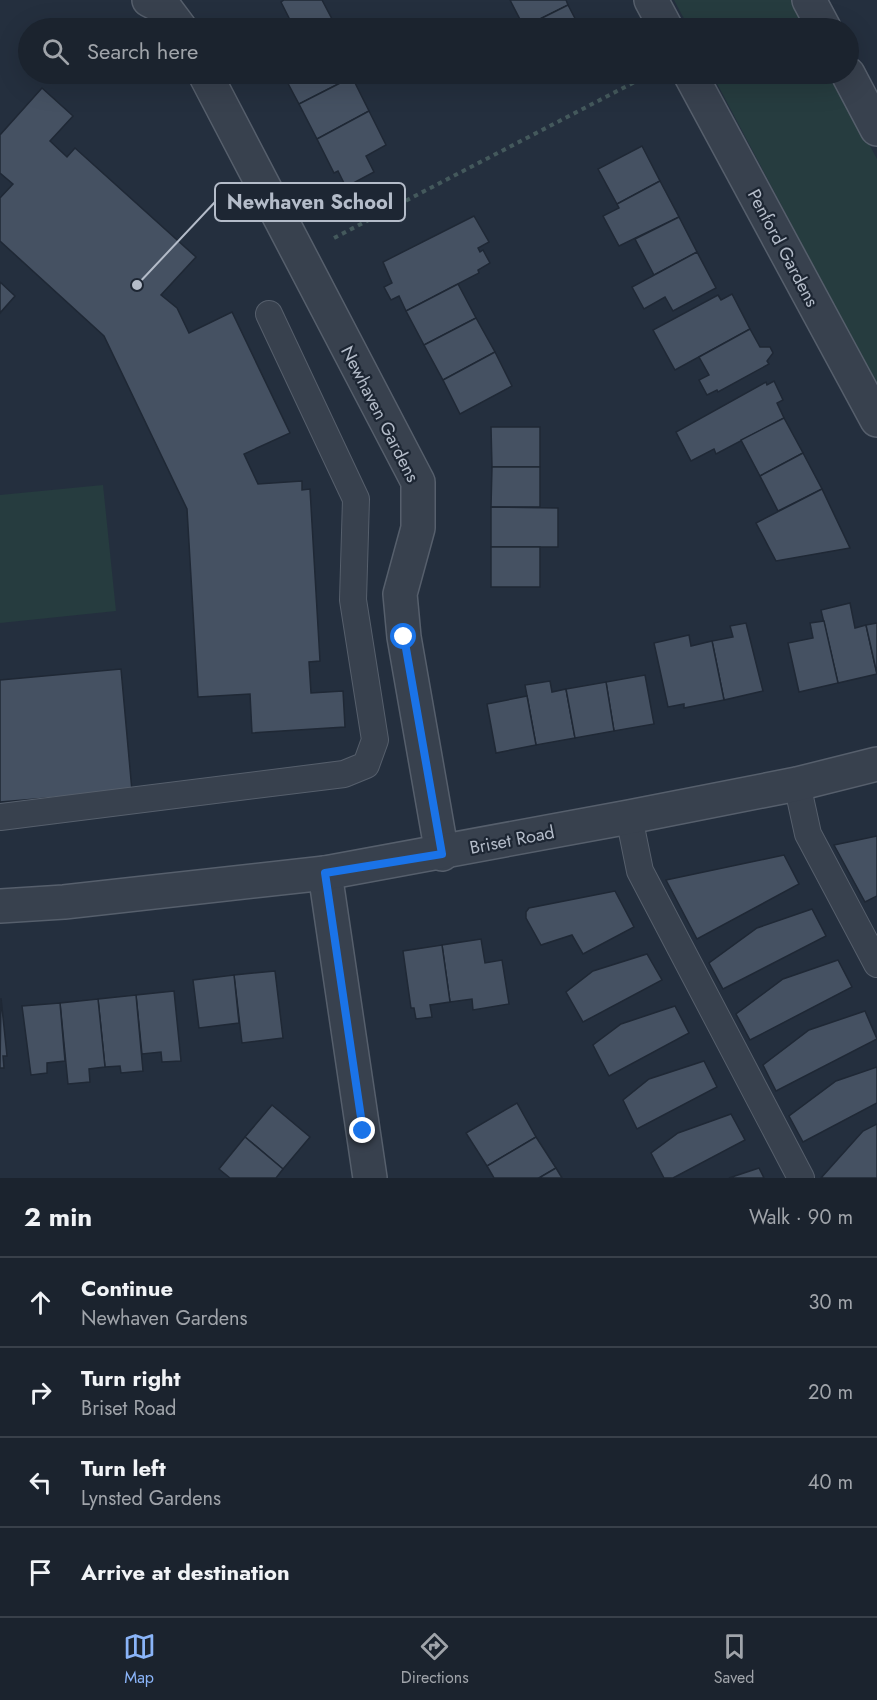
<!DOCTYPE html>
<meta charset="utf-8">
<style>
:root{--surface:#1b232e;--page:#282f3a;--text:#f1f3f6;--muted:#a0a4aa;--line:#39404a;--accent:#8ab4f8}
body{margin:0;font-family:Jost,sans-serif;background:var(--page);color:var(--text)}
.stop{position:absolute;width:18px;height:18px;margin:-14px;border:4px solid #1a73e8;border-radius:50%;background:#fff}
.stop.end{background:#1a73e8;border-color:#fff;box-shadow:0 2px 6px #0008}
.list{margin:0;padding:0;list-style:none}
h2{display:flex;justify-content:space-between;align-items:center;height:78px;margin:0;padding:0 24px;font-size:26px}
h2 small{font-size:20px;font-weight:400;color:var(--muted)}
.list li{display:grid;grid-template-columns:39px 1fr auto;gap:18px;align-items:center;box-sizing:border-box;height:90px;padding:0 24px;border-top:2px solid var(--line)}
.list b{display:block;font-size:22px;white-space:nowrap}
.list p{margin:0;font-size:20px;white-space:nowrap;color:var(--muted)}
.list em{font-size:20px;font-style:normal;color:var(--muted)}
.icon{flex:none;width:33px;height:33px;fill:none;stroke:currentColor;stroke-width:2;stroke-linecap:round;stroke-linejoin:round}
.map{position:relative;flex:none;width:877px;height:1178px;overflow:hidden}
.search{position:absolute;background:var(--surface);box-shadow:0 6px 24px #0002;left:18px;right:18px;top:18px;height:66px;display:flex;align-items:center;gap:15px;box-sizing:border-box;padding:0 21px;border-radius:33px;color:var(--muted);font-size:22px}
.sheet{height:438px;background:var(--surface)}
nav{display:flex;justify-content:space-around;align-items:center;box-sizing:border-box;height:84px;border-top:2px solid var(--line);background:var(--surface);font-size:16px;color:var(--muted)}
nav a{display:grid;justify-items:center;gap:3px}
nav .on{color:var(--accent)}
.map>svg:first-child{display:block}
.green{fill:#263c3f}
.building{fill:#455162;stroke:#1f2835;stroke-width:1.5}
.lines{fill:none;stroke-linecap:round;stroke-linejoin:round}
.lane-casing{stroke:#565f6c;stroke-width:28}
.street-casing{stroke:#565f6c;stroke-width:36}
.path{stroke:#44595c;stroke-width:4;stroke-dasharray:4.5 4.5;stroke-linecap:butt}
.lane{stroke:#38414e;stroke-width:26}
.street{stroke:#38414e;stroke-width:33}
.route{stroke:#1a73e8;stroke-width:8}
.labels{text-anchor:middle;dominant-baseline:central;stroke-width:4.5;stroke-linejoin:round;paint-order:stroke}
.street-label{font-size:18px;fill:#b4bcc9;stroke:#1d2633}
.leader{fill:none;stroke:#b4bcc9;stroke-width:2}
.callout-dot{fill:#b4bcc9;stroke:#1d2633;stroke-width:2}
.callout{fill:#1d2633;stroke:#b4bcc9;stroke-width:2}
.callout-label{font-size:20px;text-anchor:middle;font-weight:bold;fill:#b4bcc9}
</style>
<div class="map">
<svg width="877" height="1178" viewBox="0 0 877 1178">
<rect width="100%" height="100%" fill="#242f3e"/>
<g class="green">
<path d="M674,0H794L808,28H689Z"/>
<path d="M712,74H832L877,159V386Z"/>
<path d="M103,485L116,611L0,623V495Z"/>
</g>
<g class="building">
<path d="M284,0H322L333,21L325,26L326,28H279L291,22L281,2Z"/>
<path d="M510,0H566L568,5L524,27Z"/>
<path d="M568,5L580,28H525L524,27Z"/>
<path d="M283,74H349L352,77L299,104Z"/>
<path d="M352,77L369,111L317,139L299,104Z"/>
<path d="M42,88L73,116L50,141L67,157L75,148L196,257L161,295L177,308L189,333L232,312L290,433L244,454L258,484L302,481V490L310,489L320,661L309,662L311,693L343,691L345,727L252,733L250,694L198,697L187,509L104,336L0,241V198L13,184L0,173V135Z"/>
<path d="M369,111L386,145L366,156L374,172L346,187L338,171L334,173L317,139Z"/>
<path d="M642,146L660,181L617,204L598,169Z"/>
<path d="M660,181L679,217L619,246L603,216L619,208L617,204Z"/>
<path d="M474,216L489,242L478,248L480,252L483,250L490,263L478,270L479,273L406,311L399,296L391,300L384,287L392,283L383,262Z"/>
<path d="M679,217L697,252L654,275L635,239Z"/>
<path d="M697,252L716,288L673,311L665,297L644,309L632,287Z"/>
<path d="M0,282L15,296L0,313Z"/>
<path d="M458,284L476,318L424,345L406,311Z"/>
<path d="M732,294L750,329L675,370L653,330L718,295L721,300Z"/>
<path d="M476,318L495,352L443,380L424,345Z"/>
<path d="M750,329L760,347H770L773,353L767,361L769,364L718,392L717,390L707,395L699,380L709,375L699,357Z"/>
<path d="M495,352L512,386L460,414L443,380Z"/>
<path d="M774,381L783,400L777,403L784,418L716,454L714,449L691,461L676,432L766,382L767,385Z"/>
<path d="M784,418L803,453L760,476L741,440Z"/>
<path d="M491,427H540V467H492Z"/>
<path d="M803,453L822,489L778,511L760,476Z"/>
<path d="M492,467H540V507H491Z"/>
<path d="M822,489L850,548L776,561L756,523Z"/>
<path d="M491,507L558,508V547H491Z"/>
<rect x="491" y="547" width="49" height="40"/>
<path d="M850,603L855,628L866,625L877,674L838,683L821,610Z"/>
<path d="M824,621L838,683L799,692L788,643L813,638L810,623Z"/>
<path d="M746,623L763,691L724,700L712,641L733,637L730,626Z"/>
<path d="M877,623V674L866,625Z"/>
<path d="M689,635L691,646L712,641L724,700L684,708V704L668,707L654,643Z"/>
<path d="M121,669L132,791L0,802V680Z"/>
<path d="M645,675L654,724L614,731L606,682Z"/>
<path d="M550,681L552,692L566,689L575,738L536,745L525,685Z"/>
<path d="M606,682L614,731L575,738L566,689Z"/>
<path d="M527,696L536,745L496,753L487,704Z"/>
<path d="M877,836V896L865,902L834,845Z"/>
<path d="M784,855L799,884L697,939L666,880Z"/>
<path d="M615,891L634,927L583,954L572,935L541,945L526,918V912L529,908Z"/>
<path d="M812,909L826,936L723,989L709,963L757,928Z"/>
<path d="M481,939L485,963L502,960L509,1004L473,1010L472,999L450,1002L442,945Z"/>
<path d="M442,945L450,1002L430,1005L432,1017L416,1019L414,1008H411L403,951Z"/>
<path d="M647,954L662,980L583,1022L566,992L593,971Z"/>
<path d="M838,960L852,987L750,1040L736,1014L783,979Z"/>
<path d="M275,971L283,1038L242,1043L234,975Z"/>
<path d="M234,975L239,1023L199,1028L193,980Z"/>
<path d="M174,991L181,1061L162,1062L161,1052L142,1054L136,995Z"/>
<path d="M136,995L143,1071L121,1073L120,1066L105,1067L98,999Z"/>
<path d="M1,998L7,1056H3L4,1068H0Z"/>
<path d="M98,999L105,1067L89,1069L90,1082L68,1084L60,1003Z"/>
<path d="M60,1003L65,1061L47,1063V1073L31,1075L22,1006Z"/>
<path d="M675,1006L689,1033L609,1076L593,1045L621,1024Z"/>
<path d="M865,1011L877,1039L776,1091L763,1065L809,1030Z"/>
<path d="M704,1061L717,1087L637,1129L623,1100L649,1079Z"/>
<path d="M877,1067V1103L803,1142L789,1116L836,1081Z"/>
<path d="M517,1103L536,1137L487,1166L466,1133Z"/>
<path d="M272,1105L310,1137L283,1169L245,1137Z"/>
<path d="M731,1114L745,1140L673,1178H664L651,1153L678,1133Z"/>
<path d="M877,1124V1178H821L863,1131Z"/>
<path d="M245,1137L283,1169L276,1178H230L219,1169Z"/>
<path d="M536,1137L556,1168L539,1178H494L487,1166Z"/>
<path d="M556,1168L562,1178H539Z"/>
<path d="M759,1168L764,1178H729Z"/>
</g>
<g class="lines">
<defs>
<g id="lane">
<path d="M797,784L808,834L877,964"/>
<path d="M0,817L344,774L366,765L375,740L353,600L356,499L269,314"/>
<path d="M629,817L640,871L801,1178"/>
</g>
<g id="street">
<path d="M149,0L165,8L180,28"/>
<path d="M651,0L666,28"/>
<path d="M809,0L824,28"/>
<path d="M205,74L418,482V528L400,594L404,637L442,854"/>
<path d="M690,74L877,420"/>
<path d="M848,74L877,129"/>
<path d="M325,873L370,1178"/>
<path d="M0,906L64,902L325,873L629,817L797,784L877,764"/>
</g>
</defs>
<use href="#lane" class="lane-casing"/>
<use href="#street" class="street-casing"/>
<path class="path" d="M334,238L650,74"/>
<use href="#lane" class="lane"/>
<use href="#street" class="street"/>
</g>
<g class="lines">
<path class="route" d="M363,1131L325,873L442,854L404,637"/>
</g>
<g class="labels">
<g class="street-label">
<text transform="translate(783 248) rotate(62)">Penford Gardens</text>
<text transform="translate(380 414) rotate(63)">Newhaven Gardens</text>
<text transform="translate(512 840) rotate(-11)">Briset Road</text>
</g>
</g>
<path class="leader" d="M137 285L215 202"/>
<circle class="callout-dot" cx="137" cy="285" r="6"/>
<rect class="callout" x="215" y="183" width="190" height="38" rx="6"/>
<g class="callout-label">
<text x="310" y="209">Newhaven School</text>
</g>
</svg>
<div class="stop" style="left:404px;top:637px"></div>
<div class="stop end" style="left:363px;top:1131px"></div>
<div class="search"><svg class="icon" aria-label="search" viewBox="0 0 24 24"><circle cx="10" cy="10" r="6"/><path d="M15 15l6 6"/></svg>Search here</div>
</div>
<section class="sheet">
<h2>2 min<small>Walk · 90 m</small></h2>
<ul class="list">
<li><svg class="icon" aria-label="ahead" viewBox="0 0 24 24"><path d="M12 20V5M6 11l6-6 6 6"/></svg><div><b>Continue</b><p>Newhaven Gardens</p></div><em>30 m</em></li>
<li><svg class="icon" aria-label="right" viewBox="0 0 24 24"><path d="M7 20v-9h11M14 6l5 5-5 5"/></svg><div><b>Turn right</b><p>Briset Road</p></div><em>20 m</em></li>
<li><svg class="icon" aria-label="left" viewBox="0 0 24 24"><path d="M17 20v-9H6M10 6l-5 5 5 5"/></svg><div><b>Turn left</b><p>Lynsted Gardens</p></div><em>40 m</em></li>
<li><svg class="icon" aria-label="arrive" viewBox="0 0 24 24"><path d="M6 21V4h12l-3 4 3 4H6"/></svg><div><b>Arrive at destination</b></div></li>
</ul>
</section>
<nav>
<a class="on"><svg class="icon" aria-label="map" viewBox="0 0 24 24"><path d="M3 6l6-2 6 2 6-2v14l-6 2-6-2-6 2zM9 4v14M15 6v14"/></svg>Map</a>
<a><svg class="icon" aria-label="directions" viewBox="0 0 24 24"><path d="M12 3l9 9-9 9-9-9zM9 14v-3h6M13 9l2 2-2 2"/></svg>Directions</a>
<a><svg class="icon" aria-label="saved" viewBox="0 0 24 24"><path d="M7 4h10v16l-5-4-5 4z"/></svg>Saved</a>
</nav>
